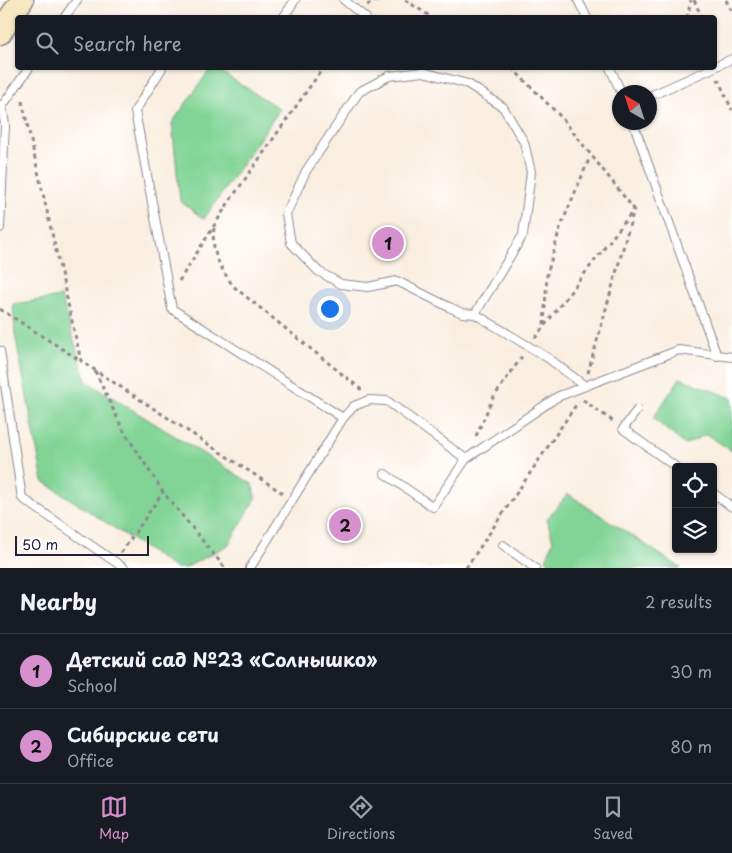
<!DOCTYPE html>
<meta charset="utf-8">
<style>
:root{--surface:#171b24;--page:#242831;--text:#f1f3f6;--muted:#9ea1a6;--line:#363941;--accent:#d690ce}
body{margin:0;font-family:"Playpen Sans",sans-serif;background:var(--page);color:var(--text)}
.controls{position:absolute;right:15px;bottom:15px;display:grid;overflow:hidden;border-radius:5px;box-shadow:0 1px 4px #0004}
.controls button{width:45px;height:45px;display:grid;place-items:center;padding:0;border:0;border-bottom:1px solid var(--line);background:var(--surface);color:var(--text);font:25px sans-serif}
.compass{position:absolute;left:612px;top:85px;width:45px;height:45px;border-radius:50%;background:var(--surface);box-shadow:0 1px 4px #0004;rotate:321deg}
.scale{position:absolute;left:15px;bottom:12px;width:134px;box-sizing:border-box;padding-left:5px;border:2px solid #22223b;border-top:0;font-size:14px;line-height:18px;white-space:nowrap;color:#22223b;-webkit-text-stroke:4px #fff;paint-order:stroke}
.you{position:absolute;left:329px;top:308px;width:18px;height:18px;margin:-12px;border:4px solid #fff;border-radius:50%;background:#1a73e8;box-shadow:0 0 0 8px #1a73e833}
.badge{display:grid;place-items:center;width:32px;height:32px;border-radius:50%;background:var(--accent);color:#111;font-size:16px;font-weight:700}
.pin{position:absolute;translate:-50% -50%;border:2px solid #fff;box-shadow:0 1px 5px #0006}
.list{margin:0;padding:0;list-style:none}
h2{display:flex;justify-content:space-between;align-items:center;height:65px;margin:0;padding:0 20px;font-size:21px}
h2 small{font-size:16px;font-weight:400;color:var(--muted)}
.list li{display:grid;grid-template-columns:32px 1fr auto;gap:15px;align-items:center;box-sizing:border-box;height:75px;padding:0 20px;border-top:1px solid var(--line)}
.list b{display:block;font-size:19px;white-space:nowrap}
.list p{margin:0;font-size:16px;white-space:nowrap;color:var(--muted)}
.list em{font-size:16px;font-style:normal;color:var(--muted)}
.icon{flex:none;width:28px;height:28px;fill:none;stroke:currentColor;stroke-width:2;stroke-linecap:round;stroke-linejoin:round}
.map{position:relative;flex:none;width:732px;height:568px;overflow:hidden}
.search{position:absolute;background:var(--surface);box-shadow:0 1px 4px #0004;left:15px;right:15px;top:15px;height:55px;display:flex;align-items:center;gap:12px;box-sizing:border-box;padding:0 18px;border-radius:5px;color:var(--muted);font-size:19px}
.sheet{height:215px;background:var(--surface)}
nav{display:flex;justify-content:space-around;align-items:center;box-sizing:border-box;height:70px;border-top:1px solid var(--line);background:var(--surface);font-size:14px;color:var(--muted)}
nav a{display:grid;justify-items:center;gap:2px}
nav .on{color:var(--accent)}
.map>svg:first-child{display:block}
.green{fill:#81d495;stroke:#527b68}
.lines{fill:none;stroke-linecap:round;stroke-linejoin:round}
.service-casing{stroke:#8e888e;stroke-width:10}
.secondary-casing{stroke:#8e888e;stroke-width:25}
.path{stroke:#8e888e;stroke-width:3;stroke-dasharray:4 4;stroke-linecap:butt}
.service{stroke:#fff;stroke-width:8}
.secondary{stroke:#f7e8c3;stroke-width:22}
</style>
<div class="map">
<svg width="732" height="568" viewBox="0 0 732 568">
<rect width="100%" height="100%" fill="#fff"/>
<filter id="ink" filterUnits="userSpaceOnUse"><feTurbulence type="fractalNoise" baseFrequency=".02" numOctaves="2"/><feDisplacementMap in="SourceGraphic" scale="10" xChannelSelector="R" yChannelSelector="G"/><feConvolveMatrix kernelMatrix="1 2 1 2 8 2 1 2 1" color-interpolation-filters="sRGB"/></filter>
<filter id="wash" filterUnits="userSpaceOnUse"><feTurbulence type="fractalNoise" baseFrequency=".0096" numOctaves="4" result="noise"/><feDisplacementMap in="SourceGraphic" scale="20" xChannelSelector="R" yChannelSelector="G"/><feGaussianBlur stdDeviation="1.12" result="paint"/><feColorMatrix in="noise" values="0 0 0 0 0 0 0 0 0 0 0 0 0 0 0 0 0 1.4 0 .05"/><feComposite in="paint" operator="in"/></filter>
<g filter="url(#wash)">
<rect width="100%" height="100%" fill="#faeee0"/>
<g class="green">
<path d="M211,68H215L280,109L204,219L180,201L172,123Z"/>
<path d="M61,297L86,381L252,484L256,499L228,545L185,568H175L43,481L15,334L13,304Z"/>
<path d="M680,378L732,398V451L706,434L685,445L653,418Z"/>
<path d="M568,494L681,568H559L546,560L553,541L547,519Z"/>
</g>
</g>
<g filter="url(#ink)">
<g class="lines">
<defs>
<g id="service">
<path d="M344,0L366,18"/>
<path d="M578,0L587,18"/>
<path d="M64,18L77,0"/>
<path d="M283,18L295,0"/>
<path d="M714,67L732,59"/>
<path d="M162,68L135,111L172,309L343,418"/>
<path d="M610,68L621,92"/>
<path d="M650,96L713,68"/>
<path d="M0,109L29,68"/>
<path d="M633,122L717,356"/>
<path d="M0,228L5,125L2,105"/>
<path d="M475,314L523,235L531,172L524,142L503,107L468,84L423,72L389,76L359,92L306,171L286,214L291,243L318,271L341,284L368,287L397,281L449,307L462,313L475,314L548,358L585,386"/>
<path d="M0,351L22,498L124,568"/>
<path d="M637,410L623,429L676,467"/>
<path d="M385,474L433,507L466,459"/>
<path d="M713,493L732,507"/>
<path d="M503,545L535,568"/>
<path d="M250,568L343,418L354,406L369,400L387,401L466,459L557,397L585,386L679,350L732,357"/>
</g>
<path id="secondary" d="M0,33L22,0"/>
</defs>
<use href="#service" class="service-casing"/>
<use href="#secondary" class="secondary-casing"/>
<g class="path">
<path d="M405,0L433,18"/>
<path d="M694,0L702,18"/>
<path d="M726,0L732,13"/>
<path d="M367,5L378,0"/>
<path d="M687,18L691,0"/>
<path d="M512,68L561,117L634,209"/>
<path d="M718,79L732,110"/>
<path d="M22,101L81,361L284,494"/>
<path d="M214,228C211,253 219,265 233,286L363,391"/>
<path d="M179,281L229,202L323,68"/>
<path d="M0,309L81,361"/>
<path d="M544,325L547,275L560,228L590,157"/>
<path d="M535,338L632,212"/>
<path d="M95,371L122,428L163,492L225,568"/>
<path d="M588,373L634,209"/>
<path d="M583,400L614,422"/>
<path d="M476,436L493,398L523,355"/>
<path d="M121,553L163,492"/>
<path d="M466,568L578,402"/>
</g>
<use href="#service" class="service"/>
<use href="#secondary" class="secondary"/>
</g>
</g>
</svg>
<div class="controls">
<button><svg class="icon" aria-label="locate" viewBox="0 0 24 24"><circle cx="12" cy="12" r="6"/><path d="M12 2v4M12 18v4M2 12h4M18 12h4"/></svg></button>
<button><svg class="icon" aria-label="layers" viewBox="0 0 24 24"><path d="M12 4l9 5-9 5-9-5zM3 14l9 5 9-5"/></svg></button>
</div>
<svg class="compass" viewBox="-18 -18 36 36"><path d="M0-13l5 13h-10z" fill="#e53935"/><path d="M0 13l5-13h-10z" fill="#9ea1a6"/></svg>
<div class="scale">50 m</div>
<div class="you"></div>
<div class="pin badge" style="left:388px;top:243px">1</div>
<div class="pin badge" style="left:345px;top:525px">2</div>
<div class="search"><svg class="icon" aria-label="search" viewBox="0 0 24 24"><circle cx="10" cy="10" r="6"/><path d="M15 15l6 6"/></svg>Search here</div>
</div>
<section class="sheet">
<h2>Nearby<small>2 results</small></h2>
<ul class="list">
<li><span class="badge">1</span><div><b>Детский сад №23 «Солнышко»</b><p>School</p></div><em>30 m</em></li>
<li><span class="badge">2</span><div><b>Сибирские сети</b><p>Office</p></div><em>80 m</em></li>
</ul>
</section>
<nav>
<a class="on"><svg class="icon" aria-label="map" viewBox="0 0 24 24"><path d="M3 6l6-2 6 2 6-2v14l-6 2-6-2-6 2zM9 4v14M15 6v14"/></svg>Map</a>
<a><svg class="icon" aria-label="directions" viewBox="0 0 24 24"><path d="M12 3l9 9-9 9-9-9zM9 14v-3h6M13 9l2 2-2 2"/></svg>Directions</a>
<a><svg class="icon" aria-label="saved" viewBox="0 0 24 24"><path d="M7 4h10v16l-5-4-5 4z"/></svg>Saved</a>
</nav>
